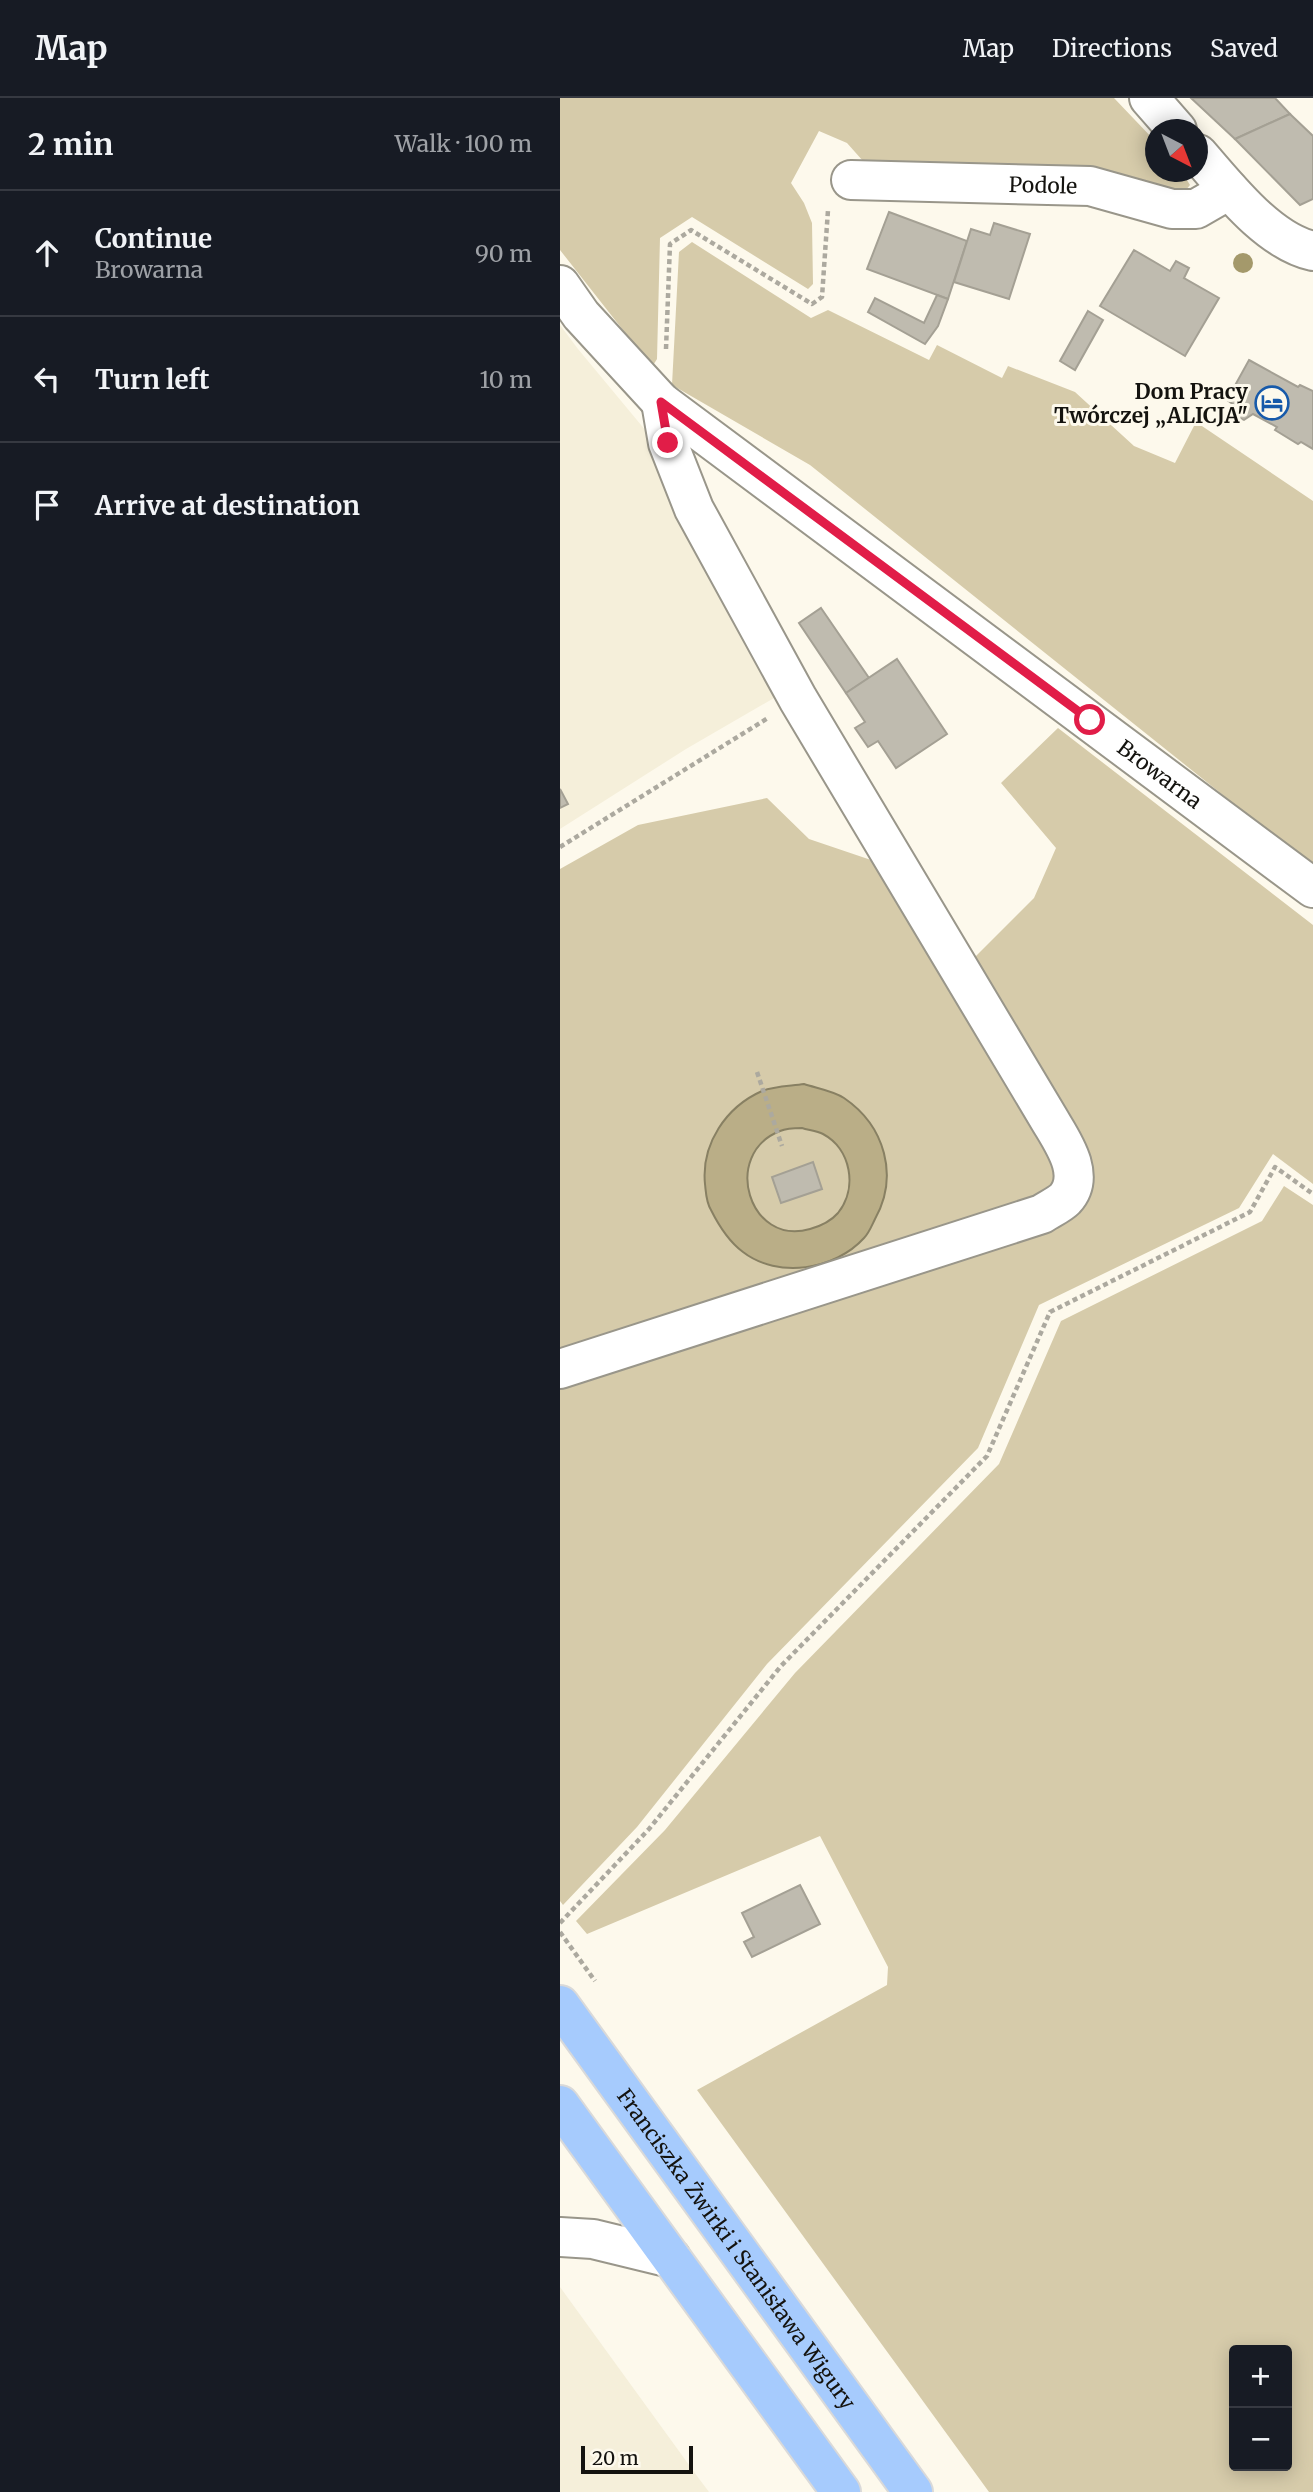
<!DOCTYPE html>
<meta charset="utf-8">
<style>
:root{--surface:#171b24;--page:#242831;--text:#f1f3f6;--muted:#9ea1a6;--line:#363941}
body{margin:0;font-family:Merriweather,serif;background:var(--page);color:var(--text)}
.controls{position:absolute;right:21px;bottom:21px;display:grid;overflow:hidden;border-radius:7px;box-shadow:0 4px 18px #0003}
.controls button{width:63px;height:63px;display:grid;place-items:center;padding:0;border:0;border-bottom:2px solid var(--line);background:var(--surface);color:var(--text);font:35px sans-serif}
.compass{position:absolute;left:585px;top:21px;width:63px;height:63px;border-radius:50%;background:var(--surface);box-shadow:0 4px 18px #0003;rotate:138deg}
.scale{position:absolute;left:21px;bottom:18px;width:112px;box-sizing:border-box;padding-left:7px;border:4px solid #14130f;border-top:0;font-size:19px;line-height:24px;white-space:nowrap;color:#14130f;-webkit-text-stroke:5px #fdf9ec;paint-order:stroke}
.stop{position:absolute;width:21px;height:21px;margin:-16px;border:5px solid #e11d48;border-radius:50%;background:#fff}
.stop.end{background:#e11d48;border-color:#fff;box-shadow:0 2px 7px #0008}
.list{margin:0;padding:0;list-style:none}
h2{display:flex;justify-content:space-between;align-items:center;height:91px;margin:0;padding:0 28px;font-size:30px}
h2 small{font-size:23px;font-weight:400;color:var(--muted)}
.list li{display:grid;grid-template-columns:46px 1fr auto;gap:21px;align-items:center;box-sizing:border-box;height:126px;padding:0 28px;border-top:2px solid var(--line)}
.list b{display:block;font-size:26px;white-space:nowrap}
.list p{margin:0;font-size:23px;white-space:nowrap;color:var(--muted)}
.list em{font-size:23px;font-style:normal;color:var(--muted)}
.icon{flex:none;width:38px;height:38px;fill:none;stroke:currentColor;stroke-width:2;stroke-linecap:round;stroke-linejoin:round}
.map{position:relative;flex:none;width:753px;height:2394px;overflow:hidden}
header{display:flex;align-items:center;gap:42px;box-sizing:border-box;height:98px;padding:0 35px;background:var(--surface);border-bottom:2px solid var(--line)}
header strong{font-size:33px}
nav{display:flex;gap:38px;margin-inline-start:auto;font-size:24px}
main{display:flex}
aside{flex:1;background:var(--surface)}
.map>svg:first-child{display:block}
.built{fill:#f5efda}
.green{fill:#d6cbaa;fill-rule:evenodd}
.water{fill:#baae87;stroke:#888063;stroke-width:2;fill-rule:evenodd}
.building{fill:#bfbbaf;stroke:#a4a094;stroke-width:2}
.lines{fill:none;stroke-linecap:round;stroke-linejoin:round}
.minor-casing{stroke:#99968a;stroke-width:42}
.major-casing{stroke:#d9d9d9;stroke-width:42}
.path{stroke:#aca99f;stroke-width:4.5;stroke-dasharray:5 3.5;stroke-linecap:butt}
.minor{stroke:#fff;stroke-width:38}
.major{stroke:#a6cbfd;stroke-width:38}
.tree{fill:#a4996b}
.route{stroke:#e11d48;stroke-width:9}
.labels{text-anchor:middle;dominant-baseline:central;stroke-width:6;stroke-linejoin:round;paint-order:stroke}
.street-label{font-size:21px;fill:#14130f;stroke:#fdf9ec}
.poi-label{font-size:21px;font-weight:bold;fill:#14130f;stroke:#fdf9ec;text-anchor:end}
</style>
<header>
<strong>Map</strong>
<nav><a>Map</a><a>Directions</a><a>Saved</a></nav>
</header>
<main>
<aside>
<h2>2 min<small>Walk · 100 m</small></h2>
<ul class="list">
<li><svg class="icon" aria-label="ahead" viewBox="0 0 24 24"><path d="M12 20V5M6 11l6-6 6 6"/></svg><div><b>Continue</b><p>Browarna</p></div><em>90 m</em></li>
<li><svg class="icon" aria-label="left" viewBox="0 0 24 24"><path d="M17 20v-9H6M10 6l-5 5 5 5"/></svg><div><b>Turn left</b></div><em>10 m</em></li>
<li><svg class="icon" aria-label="arrive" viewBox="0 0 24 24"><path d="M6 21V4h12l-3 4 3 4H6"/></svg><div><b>Arrive at destination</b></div></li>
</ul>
</aside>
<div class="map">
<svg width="753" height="2394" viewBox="0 0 753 2394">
<rect width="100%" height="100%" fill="#fdf9ec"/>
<g class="built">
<path d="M0,227L18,251L91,339L221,596L126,651L0,731Z"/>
<path d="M0,2189L137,2378L149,2394H0Z"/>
</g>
<g class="green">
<path d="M0,0H554L595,43L596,74H622L630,87L625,93L517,71L303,63L287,45L259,33L231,85L244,105L252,125L253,186L248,191L132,119L100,140L97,261L92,269L0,152Z"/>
<path d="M132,144L251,220L268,212L369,262L377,247L442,280L448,268L515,294L574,348L615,365L636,324L753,403V769L250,367L112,287L119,154Z"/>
<path d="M498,630L753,827V1086L713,1056L679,1110L479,1207L418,1350L207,1566L77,1729L3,1807L0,1803V771L78,727L207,700L249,741L311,762L341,744L410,864L474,800L496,750L441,685Z"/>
<path d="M724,1088L753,1107V2394H429L137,1992L327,1887L328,1869L260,1738L27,1836L16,1823L105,1732L235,1575L439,1366L501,1223L702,1123ZM674,2252H727V2368H674Z"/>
</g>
<path class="water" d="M244,986C256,990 274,993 284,1000C325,1028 339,1078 315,1121C312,1127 309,1135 304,1140C275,1172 218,1181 183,1154C168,1143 159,1128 151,1112C146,1104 146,1095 145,1086C141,1046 166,1009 202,993C214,988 231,988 244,986ZM242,1030C248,1032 257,1033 263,1036C291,1051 298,1090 278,1115C271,1123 261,1128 250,1131C189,1149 161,1056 220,1033C227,1030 235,1030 242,1030Z"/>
<g class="building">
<path d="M631,0H715L730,16L675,41Z"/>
<path d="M730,16L753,38V101L740,107L675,41Z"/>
<path d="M329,114L407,143L388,201L307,171Z"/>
<path d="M434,125L470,136L449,201L394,184L411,131L430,137Z"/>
<path d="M574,152L610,173L616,163L629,170L624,180L659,200L625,258L540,208Z"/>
<path d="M377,197L388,201L378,228L365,246L308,214L315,200L364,225Z"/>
<path d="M528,213L543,222L515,272L500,263Z"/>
<path d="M689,262L738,289L740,287L753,293V351L741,344L738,346L715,332L717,329L693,316L684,322L674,318V307L667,302Z"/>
<path d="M261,510L309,580L286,595L239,525Z"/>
<path d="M337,561L387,636L336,670L318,643L308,649L295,630L305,624L286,595Z"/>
<path d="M0,691L8,706L0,710Z"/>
<path d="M253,1064L262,1091L221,1105L212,1079Z"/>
<path d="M240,1787L260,1826L192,1859L184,1844L194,1839L182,1815Z"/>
</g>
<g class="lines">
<defs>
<g id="minor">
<path d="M589,0L617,32"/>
<path d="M638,56C667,89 708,143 753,153"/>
<path id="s1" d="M291,82L530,88L612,111H636L669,92"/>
<path id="s2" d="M0,187L21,217L101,304L753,790"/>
<path d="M0,1271L482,1116C489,1111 499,1107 505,1101C527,1077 502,1043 489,1021L238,601L134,411L108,345L101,304"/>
<path d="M0,2139L33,2141L111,2160"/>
</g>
<g id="major">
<path id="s3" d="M0,1907L353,2394"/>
<path d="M0,2007L281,2394"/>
</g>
</defs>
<use href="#minor" class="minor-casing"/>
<use href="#major" class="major-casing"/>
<g class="path">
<path d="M106,251L110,146L131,132L252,206L262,199L268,112"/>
<path d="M0,749L208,620"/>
<path d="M197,974L222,1048"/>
<path d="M0,1825L89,1731L221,1568L427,1358L490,1214L690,1114L715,1069L753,1096"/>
<path d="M0,1834L35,1883"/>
</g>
<use href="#minor" class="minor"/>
<use href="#major" class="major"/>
</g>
<circle class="tree" cx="683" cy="165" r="10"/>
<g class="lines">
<path class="route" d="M108,345L101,304L530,622"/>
</g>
<defs>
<symbol id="hotel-ring" viewBox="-11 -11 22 22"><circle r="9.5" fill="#fdf9ec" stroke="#175aaa" stroke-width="1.5"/><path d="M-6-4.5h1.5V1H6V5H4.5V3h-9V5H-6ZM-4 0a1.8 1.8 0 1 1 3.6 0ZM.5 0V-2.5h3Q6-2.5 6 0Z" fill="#175aaa"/></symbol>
</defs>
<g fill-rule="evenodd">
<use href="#hotel-ring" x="693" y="286" width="38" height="38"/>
</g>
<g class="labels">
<g class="street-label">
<text stroke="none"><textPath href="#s1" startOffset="192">Podole</textPath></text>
<text stroke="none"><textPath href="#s2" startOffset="777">Browarna</textPath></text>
<text stroke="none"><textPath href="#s3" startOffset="301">Franciszka Żwirki i Stanisława Wigury</textPath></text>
</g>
<g class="poi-label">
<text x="688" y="293">Dom Pracy<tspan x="688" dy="24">Twórczej „ALICJA"</tspan></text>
</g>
</g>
</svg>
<div class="controls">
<button>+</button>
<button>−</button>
</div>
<svg class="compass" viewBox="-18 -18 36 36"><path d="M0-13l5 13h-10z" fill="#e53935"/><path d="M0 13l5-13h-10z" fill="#9ea1a6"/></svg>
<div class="scale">20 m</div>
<div class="stop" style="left:530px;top:622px"></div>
<div class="stop end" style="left:108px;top:345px"></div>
</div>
</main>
